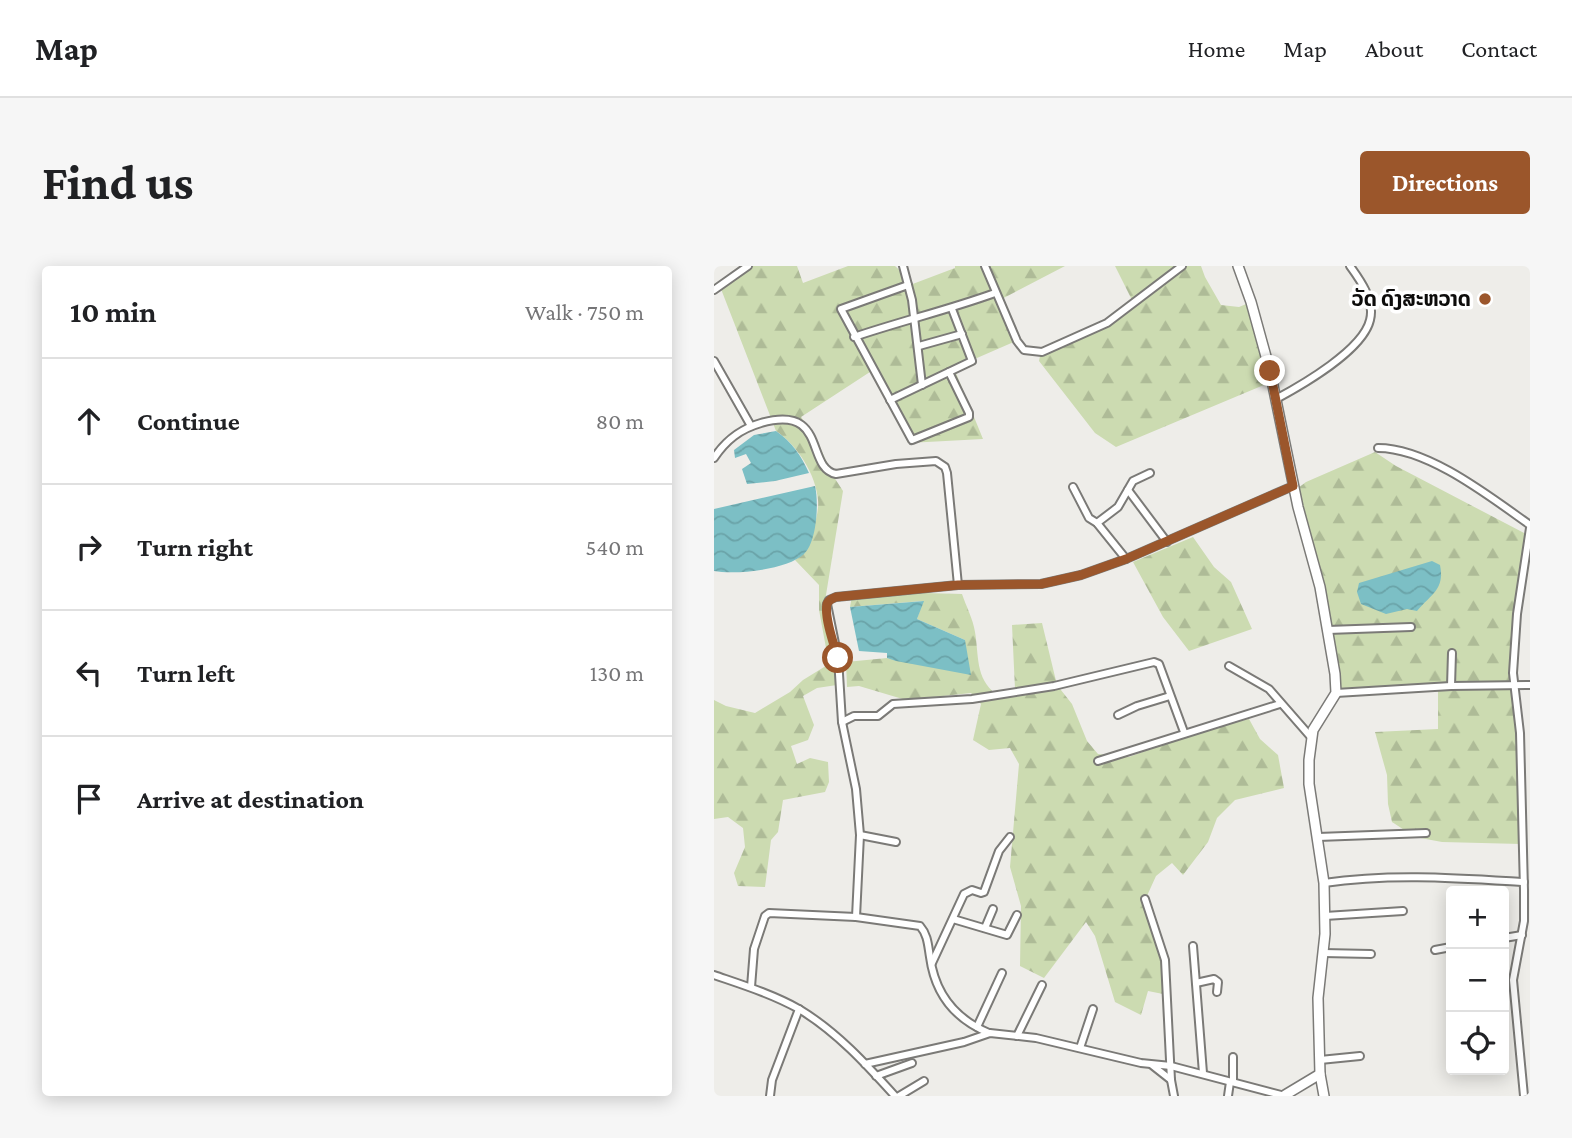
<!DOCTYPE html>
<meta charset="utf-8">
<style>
:root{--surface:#fff;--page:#f6f6f6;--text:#202124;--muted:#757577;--line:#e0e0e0;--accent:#9b562b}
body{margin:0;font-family:"Crimson Pro","Noto Sans Lao",serif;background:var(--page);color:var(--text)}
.controls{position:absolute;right:21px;bottom:21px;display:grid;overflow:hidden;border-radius:7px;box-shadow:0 4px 18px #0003}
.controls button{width:63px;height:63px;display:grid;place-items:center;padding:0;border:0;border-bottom:2px solid var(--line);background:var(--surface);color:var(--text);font:35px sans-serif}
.stop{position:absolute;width:21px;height:21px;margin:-16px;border:5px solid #9b562b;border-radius:50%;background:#fff}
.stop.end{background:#9b562b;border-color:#fff;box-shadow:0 2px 7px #0008}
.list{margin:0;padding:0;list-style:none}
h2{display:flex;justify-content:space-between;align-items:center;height:91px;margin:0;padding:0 28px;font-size:30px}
h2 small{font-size:23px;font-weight:400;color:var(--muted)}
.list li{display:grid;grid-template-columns:46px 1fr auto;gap:21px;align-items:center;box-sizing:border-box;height:126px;padding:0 28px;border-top:2px solid var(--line)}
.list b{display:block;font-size:26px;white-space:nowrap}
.list em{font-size:23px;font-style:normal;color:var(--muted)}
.icon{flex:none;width:38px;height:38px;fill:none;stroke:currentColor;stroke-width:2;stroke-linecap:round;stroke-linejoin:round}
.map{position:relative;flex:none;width:816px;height:830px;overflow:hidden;border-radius:7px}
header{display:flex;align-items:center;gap:42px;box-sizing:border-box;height:98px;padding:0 35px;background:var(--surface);border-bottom:2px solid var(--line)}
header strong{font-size:33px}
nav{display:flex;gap:38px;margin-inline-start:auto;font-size:24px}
.intro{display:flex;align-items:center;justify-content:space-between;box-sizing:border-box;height:168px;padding:0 42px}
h1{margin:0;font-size:49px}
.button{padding:18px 32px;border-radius:7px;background:var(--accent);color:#fff;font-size:24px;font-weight:700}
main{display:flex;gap:42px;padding:0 42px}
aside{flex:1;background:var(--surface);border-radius:7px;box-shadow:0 4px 18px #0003}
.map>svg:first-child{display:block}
.forest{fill:url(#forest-firs)}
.water{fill:url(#water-waves)}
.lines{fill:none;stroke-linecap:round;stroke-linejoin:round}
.street-casing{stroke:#7b7a77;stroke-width:10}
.secondary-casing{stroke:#7b7a77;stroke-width:12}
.street{stroke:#fff;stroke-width:6}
.secondary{stroke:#fff;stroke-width:9}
.route{stroke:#9b562b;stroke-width:9}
.poi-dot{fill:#9b562b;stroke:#fff;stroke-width:2.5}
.labels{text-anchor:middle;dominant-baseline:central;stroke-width:7;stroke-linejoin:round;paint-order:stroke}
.poi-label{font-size:21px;font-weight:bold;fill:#0d0c0b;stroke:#fff;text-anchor:end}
</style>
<header>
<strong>Map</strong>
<nav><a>Home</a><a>Map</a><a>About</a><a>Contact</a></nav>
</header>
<div class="intro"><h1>Find us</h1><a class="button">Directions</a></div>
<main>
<aside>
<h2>10 min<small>Walk · 750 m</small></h2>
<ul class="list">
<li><svg class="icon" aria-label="ahead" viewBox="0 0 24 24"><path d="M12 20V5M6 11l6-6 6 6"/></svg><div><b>Continue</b></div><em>80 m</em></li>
<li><svg class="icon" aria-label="right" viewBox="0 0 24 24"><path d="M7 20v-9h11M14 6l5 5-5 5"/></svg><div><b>Turn right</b></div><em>540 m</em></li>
<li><svg class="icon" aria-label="left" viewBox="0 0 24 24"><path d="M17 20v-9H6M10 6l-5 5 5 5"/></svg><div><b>Turn left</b></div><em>130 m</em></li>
<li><svg class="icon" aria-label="arrive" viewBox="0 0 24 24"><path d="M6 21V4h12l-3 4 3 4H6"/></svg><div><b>Arrive at destination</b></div></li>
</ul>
</aside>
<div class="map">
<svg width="816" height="830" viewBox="0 0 816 830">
<defs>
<pattern id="forest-firs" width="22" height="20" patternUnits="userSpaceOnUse" patternTransform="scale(1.75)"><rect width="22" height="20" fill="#ccdbb1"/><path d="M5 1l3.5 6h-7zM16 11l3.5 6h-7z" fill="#aebb97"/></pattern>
<pattern id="water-waves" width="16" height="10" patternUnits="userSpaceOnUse" patternTransform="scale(1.75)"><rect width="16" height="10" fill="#7cbfc5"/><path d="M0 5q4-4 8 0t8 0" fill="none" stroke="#6aa3a8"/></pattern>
</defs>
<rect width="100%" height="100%" fill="#eeede9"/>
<g class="forest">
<path d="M39,0H83L89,17L134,0H181L190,8L196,19L241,2V0H351L284,35L302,75L240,102L269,173L194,177L159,104L87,151L103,174L118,208L129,225L111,335L123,398V419L103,422L89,430L100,459L94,474L77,480L83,498L96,492L114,496L115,516L111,526L69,534L64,566L57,574L51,621L24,620L20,607L31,581L29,562L14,551L0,553V434L12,440L41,447L76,426L89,414L115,398L105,344V319L81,294C95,286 96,277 100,262C102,253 105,243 104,234C102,208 83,179 62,165L7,23Z"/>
<path d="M401,0H487L491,11L507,39L525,41L537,36L557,116L402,181L381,167L325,95L327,85L393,56L419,36Z"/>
<path d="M661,186L682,200L812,268L797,398L803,467L807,578L728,576L701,571L678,556L674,538L673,509L661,466L724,463V424L621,428L604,320L580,225L592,216Z"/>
<path d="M479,271L500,301L517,316L538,363L475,385L449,351L419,296Z"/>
<path d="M210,327L248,328C252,340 259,353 261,366C265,389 261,412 282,428L301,423L298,359L328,357L343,419L358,438L373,475L384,488L415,491L476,468L535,453L546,473L564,489L570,522L521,534L503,552L494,576L469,609L458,597L442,610L432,632L449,687L454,729L434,725L427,749L401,736L381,670L372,656L330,712L306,700L307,640L296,601L305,498L296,482L275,484L259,474L267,438L257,427L192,434L145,420L133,421L132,396L173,392L212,400L251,374L203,353L209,335L136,341L138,330Z"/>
</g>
<g class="water">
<path d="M62,165C78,176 87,189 95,207L61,215L33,218L28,203L37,197L32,188L21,192L20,184L40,169Z"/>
<path d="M101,220C105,236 103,276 90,288C73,304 21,309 0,305V243Z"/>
<path d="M718,295L726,299C731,324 717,328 703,345L693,343L672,348L647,338L643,326L645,317Z"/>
<path d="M210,335L203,353L251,374L257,409L182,395L173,392V387L145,385L136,341Z"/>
</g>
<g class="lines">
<defs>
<g id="street">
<path d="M189,0L198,34L208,119"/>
<path d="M271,0L303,75L310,84L328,86L393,57L468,0"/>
<path d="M194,19L127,43L198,174L255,151V147L235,106"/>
<path d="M0,24L34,0"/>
<path d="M140,71C187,55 234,44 281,27"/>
<path d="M205,80L248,68"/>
<path d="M0,95L37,160"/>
<path d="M562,133C588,119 649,84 656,54C661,35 647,15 636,0"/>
<path d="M176,134L258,95L238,43"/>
<path d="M664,182C714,182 775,230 816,259"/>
<path d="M0,192C12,174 26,163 47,157C114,138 91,202 122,208L182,198L222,195L231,201L233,207L244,319"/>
<path d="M359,221L375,252L383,257L412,293"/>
<path d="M414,224L453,276"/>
<path d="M383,257L404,241L419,215L436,207"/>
<path d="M614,364L697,361"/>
<path d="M515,400L555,423L596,470"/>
<path d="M737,420L738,387"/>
<path d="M622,427L737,420L816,419"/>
<path d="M404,449L423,440L456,430"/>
<path d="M128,456L140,450H164L179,438L258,433L340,420L440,396L445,398L470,466"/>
<path d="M384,495L566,438"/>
<path d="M146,569L182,576"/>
<path d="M604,571L712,567"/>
<path d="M610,617C677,607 743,612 810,616"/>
<path d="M431,633L451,694L457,814"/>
<path d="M611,650L689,645"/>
<path d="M142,651L146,569L142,523L128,456L124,392L113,338L115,334L122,331L244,319L327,318L367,309L412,293L579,220"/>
<path d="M239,653L293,669L303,649"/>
<path d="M271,662L279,643"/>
<path d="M790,672L808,669"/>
<path d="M479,680L489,807"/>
<path d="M721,684L737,681"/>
<path d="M609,687L657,688"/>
<path d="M218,697L250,628L258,624L267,627L270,626L285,585L296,571"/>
<path d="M0,709C29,719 58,728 85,743C123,766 152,798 181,830"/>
<path d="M482,717L500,713L504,716L503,726"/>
<path d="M37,721L40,683L51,650L55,647L142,651L206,660C214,669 214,680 216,691C221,728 241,753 275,767"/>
<path d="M263,761L288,707"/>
<path d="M303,770L328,719"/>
<path d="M366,782L379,743"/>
<path d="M519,791V816"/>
<path d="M606,794L646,790"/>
<path d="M151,798L250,776L276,767L322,772L427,797L457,800L571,830"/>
<path d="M438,799L457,814L460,830"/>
<path d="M162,810L198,797"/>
<path d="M56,830L58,814L85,743"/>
<path d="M185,830L210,815"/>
<path d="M514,830L516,816"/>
<path d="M810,830L799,714L810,655V624L806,467L799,407L803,348L816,262"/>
</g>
<g id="secondary">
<path d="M524,0L537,36L556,105L584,241L606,321L621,408L622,427L599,464L595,494V518L610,617L611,668L604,732L606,808L610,830"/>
<path d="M571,829L606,808"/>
</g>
</defs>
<use href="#street" class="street-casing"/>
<use href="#secondary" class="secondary-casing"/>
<use href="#street" class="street"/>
<use href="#secondary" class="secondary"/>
</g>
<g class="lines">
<path class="route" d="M124,392C120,379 110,351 113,338C115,333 118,333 122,331L244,319L327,318L367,309L412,293L579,220L556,105"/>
</g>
<circle class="poi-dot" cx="771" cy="33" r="7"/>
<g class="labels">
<g class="poi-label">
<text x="757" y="33">ວັດ ດົງສະຫວາດ</text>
</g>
</g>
</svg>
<div class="controls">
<button>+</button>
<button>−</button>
<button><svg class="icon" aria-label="locate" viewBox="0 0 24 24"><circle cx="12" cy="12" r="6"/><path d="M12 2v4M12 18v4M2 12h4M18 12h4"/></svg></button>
</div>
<div class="stop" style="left:124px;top:392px"></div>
<div class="stop end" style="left:556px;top:105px"></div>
</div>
</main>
